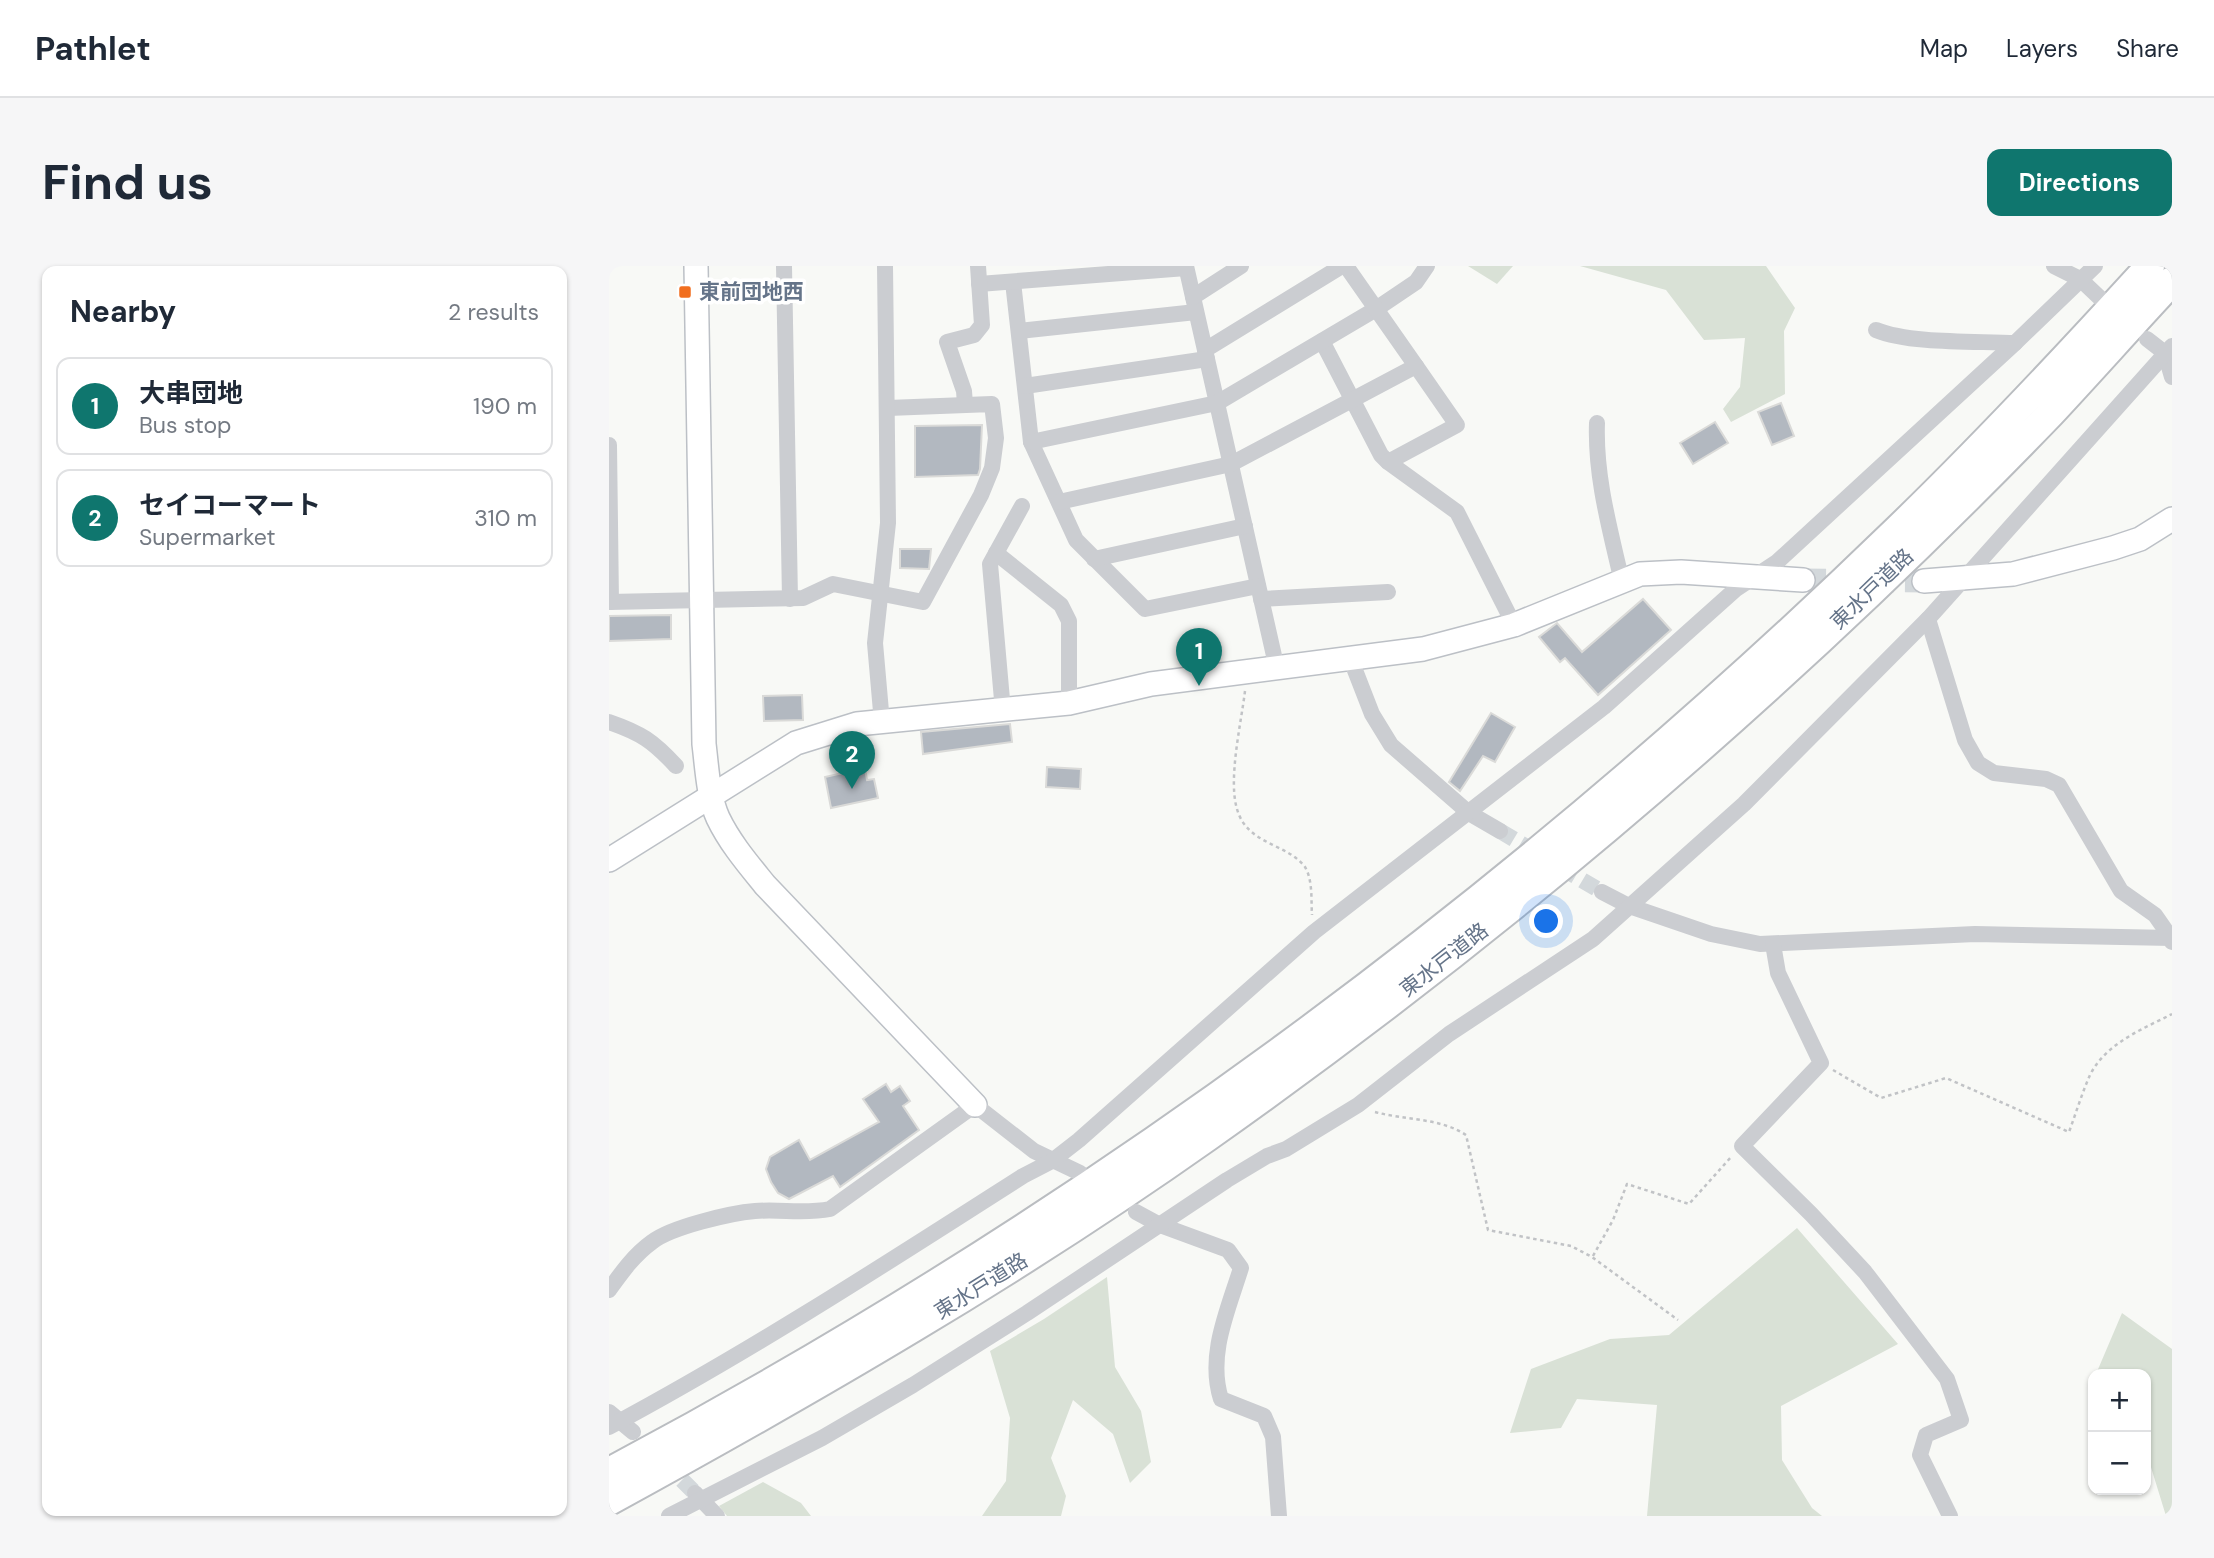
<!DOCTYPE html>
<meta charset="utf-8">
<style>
:root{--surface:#fff;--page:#f6f6f7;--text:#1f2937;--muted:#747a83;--line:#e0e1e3;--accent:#0f766e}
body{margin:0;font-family:"DM Sans","Noto Sans JP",sans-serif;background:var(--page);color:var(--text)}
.controls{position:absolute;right:21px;bottom:21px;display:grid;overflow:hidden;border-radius:14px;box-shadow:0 2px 5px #0004}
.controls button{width:63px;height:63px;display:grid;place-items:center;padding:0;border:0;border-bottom:2px solid var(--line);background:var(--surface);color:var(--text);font:35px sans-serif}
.you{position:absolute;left:938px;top:656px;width:24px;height:24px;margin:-18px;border:5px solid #fff;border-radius:50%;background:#1a73e8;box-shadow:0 0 0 10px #1a73e833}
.badge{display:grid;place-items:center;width:46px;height:46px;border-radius:50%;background:var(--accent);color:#fff;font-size:23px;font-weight:700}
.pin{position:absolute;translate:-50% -58px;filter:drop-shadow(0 2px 4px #0008)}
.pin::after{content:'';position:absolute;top:37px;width:24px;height:21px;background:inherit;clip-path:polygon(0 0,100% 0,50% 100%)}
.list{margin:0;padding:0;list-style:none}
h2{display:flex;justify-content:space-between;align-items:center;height:91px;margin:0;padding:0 28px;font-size:30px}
h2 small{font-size:23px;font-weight:400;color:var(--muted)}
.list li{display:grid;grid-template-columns:46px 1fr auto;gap:21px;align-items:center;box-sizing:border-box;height:98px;margin:0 14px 14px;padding:0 14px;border:2px solid var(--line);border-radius:14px}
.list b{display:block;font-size:26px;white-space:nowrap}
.list p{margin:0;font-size:23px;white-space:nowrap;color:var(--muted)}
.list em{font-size:23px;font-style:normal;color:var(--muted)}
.map{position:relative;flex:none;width:1563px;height:1250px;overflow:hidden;border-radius:14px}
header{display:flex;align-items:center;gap:42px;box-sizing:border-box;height:98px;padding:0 35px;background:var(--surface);border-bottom:2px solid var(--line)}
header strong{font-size:33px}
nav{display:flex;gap:38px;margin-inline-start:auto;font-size:24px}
.intro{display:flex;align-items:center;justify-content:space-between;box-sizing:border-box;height:168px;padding:0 42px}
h1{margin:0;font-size:49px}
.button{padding:18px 32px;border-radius:14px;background:var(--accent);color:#fff;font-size:24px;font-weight:700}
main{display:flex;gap:42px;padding:0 42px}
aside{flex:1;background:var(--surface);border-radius:14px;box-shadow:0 2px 5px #0004}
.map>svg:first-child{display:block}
.green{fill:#d9e1d6}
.building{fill:#b2b8c0;stroke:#dadad8;stroke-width:2}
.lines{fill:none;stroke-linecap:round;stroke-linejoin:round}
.street-tunnel{stroke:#d3d8db;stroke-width:16;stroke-dasharray:16 8;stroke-linecap:butt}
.secondary-tunnel{stroke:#d3d8db;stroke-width:23;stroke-dasharray:23 11;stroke-linecap:butt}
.secondary-casing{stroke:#bcc0c6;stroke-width:26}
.highway-casing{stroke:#babdc1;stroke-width:32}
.path{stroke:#c1c3c6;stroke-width:2.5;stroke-dasharray:3.5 3.5;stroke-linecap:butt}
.street{stroke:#cbcdd1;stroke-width:16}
.secondary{stroke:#fff;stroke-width:23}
.highway{stroke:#fff;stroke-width:28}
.poi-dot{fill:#f16e1e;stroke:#fff;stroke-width:2.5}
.labels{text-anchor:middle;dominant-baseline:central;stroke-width:7;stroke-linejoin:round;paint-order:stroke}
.poi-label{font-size:21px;font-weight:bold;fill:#657489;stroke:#fff;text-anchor:start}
.street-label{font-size:21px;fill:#657489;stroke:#fff}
</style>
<header>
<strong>Pathlet</strong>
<nav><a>Map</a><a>Layers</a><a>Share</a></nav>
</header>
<div class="intro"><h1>Find us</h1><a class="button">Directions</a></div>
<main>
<aside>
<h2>Nearby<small>2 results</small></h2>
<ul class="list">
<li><span class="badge">1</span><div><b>大串団地</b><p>Bus stop</p></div><em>190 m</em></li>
<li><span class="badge">2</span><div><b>セイコーマート</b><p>Supermarket</p></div><em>310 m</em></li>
</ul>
</aside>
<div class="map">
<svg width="1563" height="1250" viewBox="0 0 1563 1250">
<rect width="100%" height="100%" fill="#f8f9f6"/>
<g class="green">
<path d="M859,0H904L888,18Z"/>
<path d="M971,0H1157L1186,42L1175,65L1176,128L1122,156L1114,143L1131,121L1136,72L1095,74L1057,24Z"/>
<path d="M1188,962L1289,1078L1172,1140L1173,1194L1203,1242L1213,1250H1038L1048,1139L968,1133L952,1162L901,1167L922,1103L1001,1073L1060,1069Z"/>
<path d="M498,1011L506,1101L532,1145L542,1196L521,1217L504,1168L464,1134L442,1192L457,1230L452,1250H373L397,1215L401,1152L381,1085L435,1053Z"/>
<path d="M1513,1047L1563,1083V1250H1557L1537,1185V1108H1487Z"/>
<path d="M154,1216L192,1237L202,1250H118L110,1240Z"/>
</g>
<g class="building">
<path d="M1172,137L1185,170L1163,179L1149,146Z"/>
<path d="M1106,156L1119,177L1084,198L1071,177Z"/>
<path d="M373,159L371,203L369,209L306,211V160Z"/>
<path d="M291,283H322L320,303L291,302Z"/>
<path d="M1034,333L1062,364L989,429L956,392L951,396L930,371L948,357L973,386Z"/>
<path d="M62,349V373L0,375V350Z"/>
<path d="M193,429L194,454L155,455L154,430Z"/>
<path d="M882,447L906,461L886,496L874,490L851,525L840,516Z"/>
<path d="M401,458L403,476L314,488L312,466Z"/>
<path d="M438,501L472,503L471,523L437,521Z"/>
<path d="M256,502L258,514L265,513L269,532L222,542L216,511Z"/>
<path d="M277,818L282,826L291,820L301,835L294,840L310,864L231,921L224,910L180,933L169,927L162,916L157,903L161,891L190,874L201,894L270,856L254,833Z"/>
</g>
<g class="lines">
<g class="street-tunnel">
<path d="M891,565L993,626"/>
<path d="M56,1197L84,1225"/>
</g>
<path class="secondary-tunnel" d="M1194,314L1315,315"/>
<defs>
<g id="secondary">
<path d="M87,0L95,478C98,502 99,530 109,552C121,577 139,598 156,619L366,839"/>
<path d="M1315,315L1404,308L1504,282L1531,273L1563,253"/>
<path d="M0,594L187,477L248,458L460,437L542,418L814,383L905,359L1031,308L1072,306L1194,314"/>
</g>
<g id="highway">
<path d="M0,1206C472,956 905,636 1288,264C1376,179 1459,90 1541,0"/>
<path d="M0,1235C205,1123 407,1006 598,871C901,657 1184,414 1441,148C1482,104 1522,59 1563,15"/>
</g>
</defs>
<use href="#secondary" class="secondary-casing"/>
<use href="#highway" class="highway-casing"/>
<g class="path">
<path d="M636,425C632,458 619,513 628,543C638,579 678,577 696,601C704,614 702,635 703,649"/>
<path d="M1224,804L1272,832L1337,812L1460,866C1467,847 1473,827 1481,809C1497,777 1534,763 1563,748"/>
<path d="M766,846C795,854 832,852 857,869L879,964L962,980L983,991L1069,1054"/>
<path d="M984,990L1004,954L1018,918L1080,938L1123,890"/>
</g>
<g class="street">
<path d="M175,0L181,333"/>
<path d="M577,0L668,403"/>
<path d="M1445,0L1471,13L1491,32"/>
<path d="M404,16L422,176L467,274L536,343L649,320"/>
<path d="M370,18L577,2"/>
<path d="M584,31L632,0"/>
<path d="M1267,64C1301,78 1367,75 1406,77"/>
<path d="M410,65L587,46"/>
<path d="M1538,73L1556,87L1563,111"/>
<path d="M713,75L772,189L779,196L848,246L905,359"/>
<path d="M596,84L733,0"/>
<path d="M416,120L598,93"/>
<path d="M356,138L355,125L338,76L365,69L373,59L369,0"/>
<path d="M988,157C986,211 1001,263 1013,316"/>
<path d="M422,176L608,137L767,43L807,16L818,0"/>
<path d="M0,179L2,336"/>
<path d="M779,196L848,159L807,100"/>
<path d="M450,236L622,198L807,100L737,0"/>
<path d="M387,287L452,339L460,355V437"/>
<path d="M485,293L636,260"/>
<path d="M652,333L779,326"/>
<path d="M0,336L194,332L224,318L314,336L372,229L383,202L387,172L383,138L279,142"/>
<path d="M1319,353L1356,474L1369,497L1385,507L1437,513L1450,519L1512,625L1546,649L1562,672L1563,676"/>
<path d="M742,394L763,448L782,479L860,547L891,565"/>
<path d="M394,445L381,298L413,240"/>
<path d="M0,456C32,467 44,475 67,500"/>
<path d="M273,457L266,377L279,257L276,0"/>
<path d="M993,626L1020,640L1102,668L1151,678L1366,668L1563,672"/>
<path d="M1164,678L1169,707L1212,797L1133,880L1202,948L1256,1006L1338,1113L1352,1154L1317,1169L1311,1189L1341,1250"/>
<path d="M527,946L551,959L619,984L632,1002C619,1044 598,1089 612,1133L655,1150L664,1171L670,1250"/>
<path d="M0,1024C13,1006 25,989 43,976C62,961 122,947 146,945C172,943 196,948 221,943L366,839L425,885L471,907"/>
<path d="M0,1146L24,1166"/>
<path d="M0,1161C142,1085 278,997 414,910L443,895L470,874L705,666L995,441L1127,323L1168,296L1406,77L1486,0"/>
<path d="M86,1227L108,1250"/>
<path d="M60,1250L213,1172L304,1119L418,1047L618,914L658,890L677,883L749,839L840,768L984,673L1135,538L1319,353L1563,80"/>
</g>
<use href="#secondary" class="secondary"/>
<use href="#highway" class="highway"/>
</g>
<rect class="poi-dot" x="69" y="19" width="14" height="14" rx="3.5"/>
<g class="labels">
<g class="poi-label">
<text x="90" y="26">東前団地西</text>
</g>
<g class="street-label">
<text transform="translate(1263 323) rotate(-44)">東水戸道路</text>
<text transform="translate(835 694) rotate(-38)">東水戸道路</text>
<text transform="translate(372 1020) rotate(-32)">東水戸道路</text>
</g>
</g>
</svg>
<div class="controls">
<button>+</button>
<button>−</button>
</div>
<div class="you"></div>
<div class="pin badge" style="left:590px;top:420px">1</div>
<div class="pin badge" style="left:243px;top:523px">2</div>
</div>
</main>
